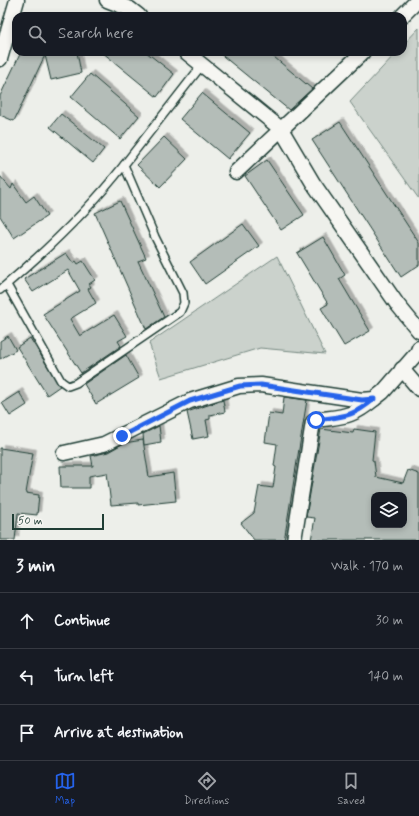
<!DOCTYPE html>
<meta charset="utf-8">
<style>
:root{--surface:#171b24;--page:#20242c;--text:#f1f3f6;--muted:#9ea1a6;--line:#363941;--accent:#2563eb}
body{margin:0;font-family:Mynerve,sans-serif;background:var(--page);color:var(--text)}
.controls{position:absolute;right:12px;bottom:12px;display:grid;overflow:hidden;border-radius:8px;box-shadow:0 2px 6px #0003}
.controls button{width:36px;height:36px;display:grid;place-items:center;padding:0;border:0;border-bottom:1px solid var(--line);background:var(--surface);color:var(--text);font:20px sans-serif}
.scale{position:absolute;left:12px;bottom:10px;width:92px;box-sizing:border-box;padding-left:4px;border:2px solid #1f3d34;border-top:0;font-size:11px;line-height:14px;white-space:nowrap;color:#1f3d34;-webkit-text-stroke:3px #f6f6f2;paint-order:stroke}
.stop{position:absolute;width:12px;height:12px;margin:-9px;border:3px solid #2563eb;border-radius:50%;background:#fff}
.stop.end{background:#2563eb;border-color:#fff;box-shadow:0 1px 4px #0008}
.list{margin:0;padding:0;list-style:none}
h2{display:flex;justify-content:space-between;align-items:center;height:52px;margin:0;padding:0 16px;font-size:17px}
h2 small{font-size:13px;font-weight:400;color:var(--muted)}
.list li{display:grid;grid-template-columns:26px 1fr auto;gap:12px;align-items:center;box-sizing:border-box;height:56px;padding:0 16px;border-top:1px solid var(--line)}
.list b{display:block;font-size:15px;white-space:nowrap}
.list em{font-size:13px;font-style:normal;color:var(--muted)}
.icon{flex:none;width:22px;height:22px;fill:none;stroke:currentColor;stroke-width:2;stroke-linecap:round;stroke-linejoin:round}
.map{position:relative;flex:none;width:419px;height:540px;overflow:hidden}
.search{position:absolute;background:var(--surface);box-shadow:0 2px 6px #0003;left:12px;right:12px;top:12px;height:44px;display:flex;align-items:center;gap:10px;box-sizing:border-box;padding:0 14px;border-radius:12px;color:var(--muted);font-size:15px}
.sheet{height:220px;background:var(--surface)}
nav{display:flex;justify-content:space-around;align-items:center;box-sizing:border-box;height:56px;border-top:1px solid var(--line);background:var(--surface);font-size:11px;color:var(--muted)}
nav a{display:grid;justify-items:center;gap:2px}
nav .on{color:var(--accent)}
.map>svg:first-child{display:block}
.green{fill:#cbd2cc;stroke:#758880}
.building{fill:#b4bdb8;stroke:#1f3d34;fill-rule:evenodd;filter:url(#shadow)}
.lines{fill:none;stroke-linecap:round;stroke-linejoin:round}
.service-casing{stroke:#1f3d34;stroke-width:10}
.minor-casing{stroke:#1f3d34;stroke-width:17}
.service{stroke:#f6f6f2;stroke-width:7}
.minor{stroke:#f6f6f2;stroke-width:14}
.route{stroke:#2563eb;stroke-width:5}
</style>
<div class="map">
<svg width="419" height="540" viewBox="0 0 419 540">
<defs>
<filter id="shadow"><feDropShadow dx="3.5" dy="-3.5" stdDeviation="0" flood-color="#0004"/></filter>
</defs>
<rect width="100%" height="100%" fill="#edefea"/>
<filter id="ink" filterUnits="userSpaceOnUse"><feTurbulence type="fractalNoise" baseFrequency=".025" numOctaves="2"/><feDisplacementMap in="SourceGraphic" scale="8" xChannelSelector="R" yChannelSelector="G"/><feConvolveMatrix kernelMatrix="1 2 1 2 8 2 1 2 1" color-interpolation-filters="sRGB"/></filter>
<g filter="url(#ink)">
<g class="green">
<path d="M419,28V199L350,102L397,52H403V45Z"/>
<path d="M277,256L325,354L260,348L161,378L149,343Z"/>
</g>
<g class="building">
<path d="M21,52H77L81,73L51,80L45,55L14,121L0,115V96Z"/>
<path d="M102,52H146L174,74L157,97Z"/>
<path d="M218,52H268L312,89L289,110Z"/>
<path d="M90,74L139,116L120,139L71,97Z"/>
<path d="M202,93L250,133L228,159L180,119Z"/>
<path d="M61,114L104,149L93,163L50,127Z"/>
<path d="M340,122L419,243V265L401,277L312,140Z"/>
<path d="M164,137L187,159L160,187L137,165Z"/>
<path d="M267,160L304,215L281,230L245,176Z"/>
<path d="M0,176L11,189L13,184L26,202L34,196L47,216L14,238L0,216Z"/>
<path d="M120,201L146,258L138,261L164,317L146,329L95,213Z"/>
<path d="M243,224L259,246L205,284L190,262Z"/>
<path d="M323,237L345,275L339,279L370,331L344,346L321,308L328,304L297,253Z"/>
<path d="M66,253L73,263L76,261L78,264L83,261L95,280L89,284L91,287L88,289L96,303L70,319L80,336L114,315L127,336L118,341L121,346L81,373L43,314L80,291L68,270L33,292L24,279Z"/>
<path d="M8,336L16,350L0,359V341Z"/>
<path d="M30,338L60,386L47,395L17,347Z"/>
<path d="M126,355L139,378L96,404L84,384Z"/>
<path d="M19,392L27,405L10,416L2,403Z"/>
<path d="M284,397L307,400L285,535L284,540H254L241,523L254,513L259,486L273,488L276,467L274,466L277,444L265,442L269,413L282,415Z"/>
<path d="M223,400L225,412L210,415V419L206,420L209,436L193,439L187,412Z"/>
<path d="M159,426L161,442L144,445L143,434Z"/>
<path d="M321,429L353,433L354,429L375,432L372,460L374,461L376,477L403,483L408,470L419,474V540H311L315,518L306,517ZM374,495H404V525H374Z"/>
<path d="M143,440L149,477L173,473L176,501L138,505V503L111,505L107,473L89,476V488H61L60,466H93L91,456L108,452L124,443Z"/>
<path d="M0,448L33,453L26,493L39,495L37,515L18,513L15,540H0Z"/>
</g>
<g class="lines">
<defs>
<g id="service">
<path d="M124,165L202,65"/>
<path d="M0,290C45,252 88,211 124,165L155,237L183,293L184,303L180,312L76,383L68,386L61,381L7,285"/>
</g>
<g id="minor">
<path d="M107,0L130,9L139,16"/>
<path d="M402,16L418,0"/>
<path d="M186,52L281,129L313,183L397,304L419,331"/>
<path d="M0,59L17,0"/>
<path d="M236,172L363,52"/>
<path d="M402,369L419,389"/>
<path d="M64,453L104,444L190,401L239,386L261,385L362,400L374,399L383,392L417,353L419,348"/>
<path d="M294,540L313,422L316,420C344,416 351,418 374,399"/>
</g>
</defs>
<use href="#service" class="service-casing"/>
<use href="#minor" class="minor-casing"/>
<use href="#service" class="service"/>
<use href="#minor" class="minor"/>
</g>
</g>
<g class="lines" filter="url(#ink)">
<path class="route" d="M122,436L190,401L240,386L261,385L362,400L374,399C351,418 344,416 316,420"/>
</g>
</svg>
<div class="controls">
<button><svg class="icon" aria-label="layers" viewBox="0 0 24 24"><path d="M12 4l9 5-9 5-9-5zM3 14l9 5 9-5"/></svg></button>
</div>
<div class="scale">50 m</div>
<div class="stop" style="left:316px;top:420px"></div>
<div class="stop end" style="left:122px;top:436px"></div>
<div class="search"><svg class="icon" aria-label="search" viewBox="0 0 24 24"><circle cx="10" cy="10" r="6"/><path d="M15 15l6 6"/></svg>Search here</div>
</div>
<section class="sheet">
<h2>3 min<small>Walk · 170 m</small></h2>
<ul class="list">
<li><svg class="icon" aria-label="ahead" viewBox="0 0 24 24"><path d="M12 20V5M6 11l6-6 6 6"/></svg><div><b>Continue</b></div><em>30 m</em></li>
<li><svg class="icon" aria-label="left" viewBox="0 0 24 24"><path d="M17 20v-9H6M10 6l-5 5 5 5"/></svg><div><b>Turn left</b></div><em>140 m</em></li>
<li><svg class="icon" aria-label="arrive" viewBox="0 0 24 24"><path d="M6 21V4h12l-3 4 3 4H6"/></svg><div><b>Arrive at destination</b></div></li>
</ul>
</section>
<nav>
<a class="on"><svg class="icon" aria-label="map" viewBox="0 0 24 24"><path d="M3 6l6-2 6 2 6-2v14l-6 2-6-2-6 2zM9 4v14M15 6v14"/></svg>Map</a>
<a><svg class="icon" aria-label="directions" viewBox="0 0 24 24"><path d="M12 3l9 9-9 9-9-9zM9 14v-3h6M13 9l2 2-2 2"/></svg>Directions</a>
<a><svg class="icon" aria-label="saved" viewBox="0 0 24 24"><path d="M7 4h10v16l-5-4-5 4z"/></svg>Saved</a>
</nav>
